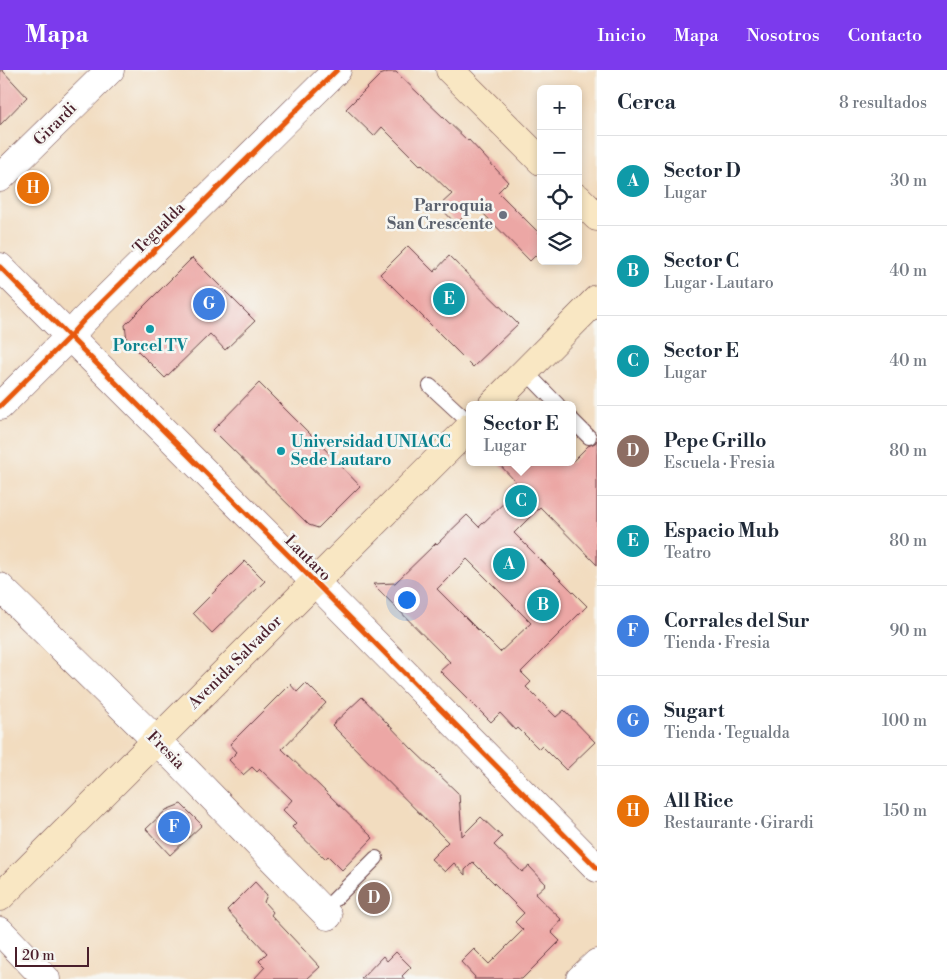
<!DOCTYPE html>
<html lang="es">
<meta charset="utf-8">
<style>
:root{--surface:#fff;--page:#f6f6f7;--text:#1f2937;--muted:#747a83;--line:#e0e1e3;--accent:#7c3aed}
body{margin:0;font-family:"Libre Bodoni",serif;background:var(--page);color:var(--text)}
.controls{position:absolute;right:15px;top:15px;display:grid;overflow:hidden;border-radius:8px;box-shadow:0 2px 8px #0003}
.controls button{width:45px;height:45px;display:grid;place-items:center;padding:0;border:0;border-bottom:1px solid var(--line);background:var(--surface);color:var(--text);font:25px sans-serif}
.scale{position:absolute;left:15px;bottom:12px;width:74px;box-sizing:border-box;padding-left:5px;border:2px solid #4a1f2b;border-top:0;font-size:14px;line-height:18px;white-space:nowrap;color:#4a1f2b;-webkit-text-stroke:4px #f6f6f2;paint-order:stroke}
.you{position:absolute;left:406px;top:529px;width:18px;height:18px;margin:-12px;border:4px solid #fff;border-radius:50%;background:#1a73e8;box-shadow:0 0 0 8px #1a73e833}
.badge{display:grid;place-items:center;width:32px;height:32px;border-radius:50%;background:var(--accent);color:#fff;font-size:16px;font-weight:700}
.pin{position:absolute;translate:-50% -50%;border:2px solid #fff;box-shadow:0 1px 5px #0006}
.popup{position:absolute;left:466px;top:331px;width:110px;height:65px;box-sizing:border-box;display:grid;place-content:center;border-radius:8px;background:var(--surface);filter:drop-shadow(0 1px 4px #0005);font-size:16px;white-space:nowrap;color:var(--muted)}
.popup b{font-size:19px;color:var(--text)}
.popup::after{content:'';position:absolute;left:50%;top:100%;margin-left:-10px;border:10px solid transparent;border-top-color:var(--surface)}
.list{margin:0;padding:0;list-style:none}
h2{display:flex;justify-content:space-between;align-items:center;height:65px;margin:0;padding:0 20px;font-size:21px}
h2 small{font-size:16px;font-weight:400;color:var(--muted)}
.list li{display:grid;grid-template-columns:32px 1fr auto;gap:15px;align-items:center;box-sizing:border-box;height:90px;padding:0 20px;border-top:1px solid var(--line)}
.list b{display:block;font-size:19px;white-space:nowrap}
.list p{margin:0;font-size:16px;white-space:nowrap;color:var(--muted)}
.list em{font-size:16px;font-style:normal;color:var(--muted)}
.icon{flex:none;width:28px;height:28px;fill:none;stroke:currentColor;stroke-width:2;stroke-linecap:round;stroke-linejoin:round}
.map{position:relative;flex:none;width:597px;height:909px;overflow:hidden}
header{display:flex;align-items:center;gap:30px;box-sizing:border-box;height:70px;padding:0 25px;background:var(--accent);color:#fff}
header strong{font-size:24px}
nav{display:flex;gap:28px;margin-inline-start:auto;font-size:18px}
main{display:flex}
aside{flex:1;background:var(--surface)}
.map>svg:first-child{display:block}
.building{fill:#eca7a5;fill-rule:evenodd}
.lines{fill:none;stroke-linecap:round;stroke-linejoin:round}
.service-casing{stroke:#633b41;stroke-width:16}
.minor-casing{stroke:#633b41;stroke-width:29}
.secondary-casing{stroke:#633b41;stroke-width:29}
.service{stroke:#fff;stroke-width:14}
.minor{stroke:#fff;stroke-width:28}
.secondary{stroke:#f9e7c3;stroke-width:28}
.cycleway-casing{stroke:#f6f6f2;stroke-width:8}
.cycleway{stroke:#e8590c;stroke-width:5}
.worship-dot{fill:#6b7280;stroke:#f6f6f2;stroke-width:2}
.culture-dot{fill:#0f9aa8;stroke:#f6f6f2;stroke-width:2}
.labels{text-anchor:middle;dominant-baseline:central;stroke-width:5;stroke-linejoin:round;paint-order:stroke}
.street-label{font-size:16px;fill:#4a1f2b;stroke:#f6f6f2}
.worship-label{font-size:16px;font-weight:bold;fill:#5b616d;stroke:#f6f6f2;text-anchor:end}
.culture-label{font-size:16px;font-weight:bold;fill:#0d838f;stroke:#f6f6f2}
</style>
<header>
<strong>Mapa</strong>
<nav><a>Inicio</a><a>Mapa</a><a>Nosotros</a><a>Contacto</a></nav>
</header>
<main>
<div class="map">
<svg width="597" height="909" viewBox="0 0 597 909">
<rect width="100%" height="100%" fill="#f6f6f2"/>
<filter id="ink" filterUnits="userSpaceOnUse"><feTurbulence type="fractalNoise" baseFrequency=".02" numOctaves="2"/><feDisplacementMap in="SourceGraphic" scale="10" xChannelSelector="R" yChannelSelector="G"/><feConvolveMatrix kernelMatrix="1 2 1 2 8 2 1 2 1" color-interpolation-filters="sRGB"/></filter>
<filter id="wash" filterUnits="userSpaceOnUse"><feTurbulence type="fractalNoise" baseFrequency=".0096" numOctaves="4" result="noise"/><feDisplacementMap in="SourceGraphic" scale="20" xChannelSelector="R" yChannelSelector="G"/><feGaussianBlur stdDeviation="1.12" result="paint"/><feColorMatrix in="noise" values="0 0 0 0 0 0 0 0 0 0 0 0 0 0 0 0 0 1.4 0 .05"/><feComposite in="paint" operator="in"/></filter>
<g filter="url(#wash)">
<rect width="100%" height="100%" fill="#f2dcbf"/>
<g id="blocks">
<g class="building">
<path d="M0,0H2L27,27L0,55Z"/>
<path d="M388,2H396L468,71L469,70L508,112L498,122L541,165V180L530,191L475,135L456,154L439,136L452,124L421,94L420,95L382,57L374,66L346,39L380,5Z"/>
<path d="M408,176L434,202L449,186L518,254L473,297L380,204Z"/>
<path d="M192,188L255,251L225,280L210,264L165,308L127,270L125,255Z"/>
<path d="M259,313L322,376L360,416L318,458L309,455L213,360Z"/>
<path d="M597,370V495L540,437L514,463L587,536L521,602L531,612L526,617L556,647L564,640L595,672L566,700L542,676L539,679L518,658L516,660L500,643L491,652L440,601L450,592L373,514L395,513L436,473L437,474L467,445L479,457L511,426L507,421L516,412L497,392H572L588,376L595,373ZM467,489L531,553L500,582L437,519Z"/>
<path d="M245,491L265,511L212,563L193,543Z"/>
<path d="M306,613L326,633L282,679L373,768L342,800L328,786L325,789L292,757L296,753L283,740L292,730L260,699L257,702L252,697L243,705L229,690L237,682L230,674L290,614L297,622Z"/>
<path d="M362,627L412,679L459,724L462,766L481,747L502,767L494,775L522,802L529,796L546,814L535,824L562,850L551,862L560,871L522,909H474L475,907L461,892L474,879L489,894L523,860L515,852L524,843L473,792L465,800V805L454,793L445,802L431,789L448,772L332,655Z"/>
<path d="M181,734L202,755L170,785L146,759L166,740Z"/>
<path d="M255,812L267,825L264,832L273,842L271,845L320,897L307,909H254L265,897L259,891L267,883L227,840Z"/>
<path d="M396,882L411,897L402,906L405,909H361L383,886L387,891Z"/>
</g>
</g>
</g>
<g filter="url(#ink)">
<use href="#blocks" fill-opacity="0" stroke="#633b41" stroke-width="1"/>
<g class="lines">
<defs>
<g id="service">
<path d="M525,301L558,335"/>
<path d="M430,316L470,353"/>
<path d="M572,350L589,367"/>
<path d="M323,841L376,788"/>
</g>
<g id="minor">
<path d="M0,108L110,0"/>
<path d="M0,197L295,492L597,798"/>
<path d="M0,336L69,267L83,251L337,0"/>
<path d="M0,517L176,690L328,846"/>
<path d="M0,861L46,909"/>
<path d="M580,909L597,893"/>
</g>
<g id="secondary">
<path d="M450,0L541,91"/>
<path d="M578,128L597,147"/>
<path d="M492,335L597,229"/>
<path d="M0,827L470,357"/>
</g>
</defs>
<use href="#service" class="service-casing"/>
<use href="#minor" class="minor-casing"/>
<use href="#secondary" class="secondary-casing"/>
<use href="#service" class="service"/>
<use href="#minor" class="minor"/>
<use href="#secondary" class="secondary"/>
<defs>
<g id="cycleway">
<path d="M0,197L295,492L597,798"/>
<path d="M0,336L69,267L83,251L337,0"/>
</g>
</defs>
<use href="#cycleway" class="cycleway-casing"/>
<use href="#cycleway" class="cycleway"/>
</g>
</g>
<circle class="worship-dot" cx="503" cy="145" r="5"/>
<g class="culture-dot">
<circle cx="150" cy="259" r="5"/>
<circle cx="281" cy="381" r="5"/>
</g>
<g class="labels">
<g class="street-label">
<text transform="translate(55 54) rotate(-45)">Girardi</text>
<text transform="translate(159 158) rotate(-45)">Tegualda</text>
<text transform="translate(308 488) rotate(45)">Lautaro</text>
<text transform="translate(235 592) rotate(-45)">Avenida Salvador</text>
<text transform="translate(166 680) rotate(45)">Fresia</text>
</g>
<g class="worship-label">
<text x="493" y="136">Parroquia<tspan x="493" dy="18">San Crescente</tspan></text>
</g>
<g class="culture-label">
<text x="150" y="276">Porcel TV</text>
<text x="291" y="372" text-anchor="start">Universidad UNIACC<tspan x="291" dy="18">Sede Lautaro</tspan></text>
</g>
</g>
</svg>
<div class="controls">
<button>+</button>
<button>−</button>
<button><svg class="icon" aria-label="locate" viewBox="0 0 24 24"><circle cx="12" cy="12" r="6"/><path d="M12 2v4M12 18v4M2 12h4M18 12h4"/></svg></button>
<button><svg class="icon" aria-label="layers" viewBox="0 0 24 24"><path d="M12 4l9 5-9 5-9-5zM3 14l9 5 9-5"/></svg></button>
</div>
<div class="scale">20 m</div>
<div class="you"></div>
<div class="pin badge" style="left:509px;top:494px;background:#0f9aa8">A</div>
<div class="pin badge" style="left:543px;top:535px;background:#0f9aa8">B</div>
<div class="pin badge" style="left:521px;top:431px;background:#0f9aa8">C</div>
<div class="popup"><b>Sector E</b>Lugar</div>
<div class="pin badge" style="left:374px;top:828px;background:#8d6e63">D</div>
<div class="pin badge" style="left:449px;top:229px;background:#0f9aa8">E</div>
<div class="pin badge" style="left:174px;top:757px;background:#3f7fe0">F</div>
<div class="pin badge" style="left:209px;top:234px;background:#3f7fe0">G</div>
<div class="pin badge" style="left:33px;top:118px;background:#e8710a">H</div>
</div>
<aside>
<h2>Cerca<small>8 resultados</small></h2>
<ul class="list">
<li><span class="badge" style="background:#0f9aa8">A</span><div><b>Sector D</b><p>Lugar</p></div><em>30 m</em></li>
<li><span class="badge" style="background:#0f9aa8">B</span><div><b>Sector C</b><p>Lugar · Lautaro</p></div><em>40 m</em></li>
<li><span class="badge" style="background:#0f9aa8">C</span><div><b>Sector E</b><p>Lugar</p></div><em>40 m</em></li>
<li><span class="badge" style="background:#8d6e63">D</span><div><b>Pepe Grillo</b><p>Escuela · Fresia</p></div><em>80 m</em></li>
<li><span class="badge" style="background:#0f9aa8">E</span><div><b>Espacio Mub</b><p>Teatro</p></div><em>80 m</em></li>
<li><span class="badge" style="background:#3f7fe0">F</span><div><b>Corrales del Sur</b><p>Tienda · Fresia</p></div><em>90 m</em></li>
<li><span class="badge" style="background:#3f7fe0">G</span><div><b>Sugart</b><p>Tienda · Tegualda</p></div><em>100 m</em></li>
<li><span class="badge" style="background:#e8710a">H</span><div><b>All Rice</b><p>Restaurante · Girardi</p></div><em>150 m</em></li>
</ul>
</aside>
</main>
